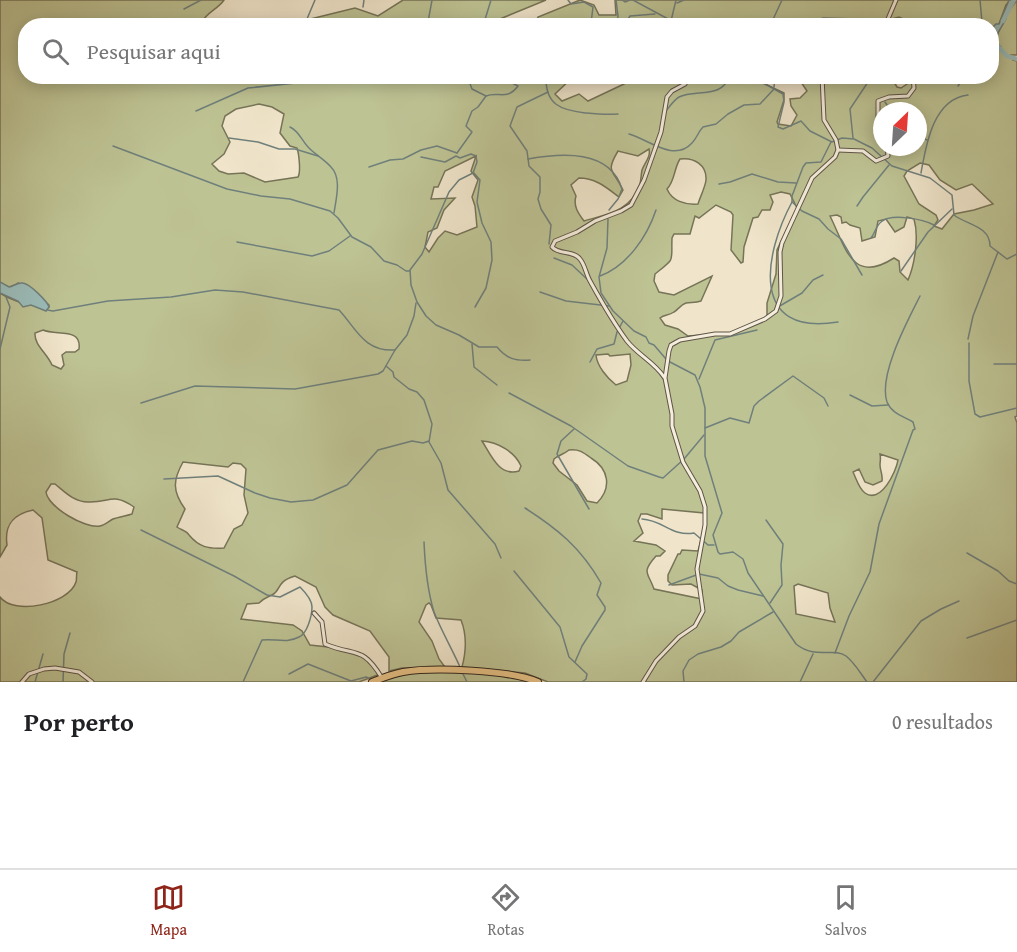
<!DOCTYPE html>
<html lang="pt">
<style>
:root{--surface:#fff;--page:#f2f2f2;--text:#202124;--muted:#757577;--line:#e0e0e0;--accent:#8f2418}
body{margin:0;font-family:"Gentium Book Plus",serif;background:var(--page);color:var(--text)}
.compass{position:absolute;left:873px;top:102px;width:54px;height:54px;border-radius:50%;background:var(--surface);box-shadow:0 3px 15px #0003;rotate:25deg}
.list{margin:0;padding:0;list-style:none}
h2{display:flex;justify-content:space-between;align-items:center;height:78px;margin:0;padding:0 24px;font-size:26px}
h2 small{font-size:20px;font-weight:400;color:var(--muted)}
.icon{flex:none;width:33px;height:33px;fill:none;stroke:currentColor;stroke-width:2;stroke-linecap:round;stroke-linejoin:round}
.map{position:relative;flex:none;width:1017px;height:682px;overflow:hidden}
.search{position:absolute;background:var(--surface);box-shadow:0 3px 15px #0003;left:18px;right:18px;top:18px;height:66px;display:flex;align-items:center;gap:15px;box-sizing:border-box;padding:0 21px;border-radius:24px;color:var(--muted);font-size:22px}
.sheet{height:186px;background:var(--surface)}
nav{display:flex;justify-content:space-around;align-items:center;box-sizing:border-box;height:84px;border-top:2px solid var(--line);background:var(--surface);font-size:16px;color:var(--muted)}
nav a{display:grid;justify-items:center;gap:3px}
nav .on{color:var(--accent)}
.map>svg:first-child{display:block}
.green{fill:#bec394;stroke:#767458;stroke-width:1.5;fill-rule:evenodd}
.water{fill:#9bbebc;stroke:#6f807c;stroke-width:1.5}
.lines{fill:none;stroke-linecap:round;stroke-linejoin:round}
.stream{stroke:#6f807c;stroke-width:1.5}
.river{stroke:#9bbebc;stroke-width:4.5}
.minor-casing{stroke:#5e5448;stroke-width:5}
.primary-casing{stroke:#2d241c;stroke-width:8}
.minor{stroke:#f5eedd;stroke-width:3}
.primary{stroke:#e8c286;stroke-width:6}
</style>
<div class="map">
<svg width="1017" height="682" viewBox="0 0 1017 682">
<rect width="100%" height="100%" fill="#f0e5cb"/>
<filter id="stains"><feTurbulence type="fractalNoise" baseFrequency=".00333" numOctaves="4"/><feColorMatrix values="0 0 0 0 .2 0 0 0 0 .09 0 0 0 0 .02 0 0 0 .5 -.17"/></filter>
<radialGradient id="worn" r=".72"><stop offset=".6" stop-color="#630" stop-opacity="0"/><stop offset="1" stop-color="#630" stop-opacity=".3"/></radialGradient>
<g class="green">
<path d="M0,0H224C218,9 207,12 202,22L204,25L26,26V76H574L555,94L562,101L579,94L588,101L624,84L623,77H750L784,93V100L777,122L778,124L791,126L797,115L791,106L790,99L800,98L807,91L801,82L793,77H891L897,87L901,88L910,82L914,77L992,76V46L996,50C995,29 1006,15 1017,0V55H1011L1013,60L1017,61V416L1015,417L1017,423V682H548L525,673L462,667C466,652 467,635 461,620L436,618L431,605L429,603L426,605L419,622L432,641L439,659L445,667L402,668L389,671V657L370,631L333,615L325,607L316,587L295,576C275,582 282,590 272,595C266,598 264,598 259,603L247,604L241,619L293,625L302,631L310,645L337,648L363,654L380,674L359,682H0V597C14,616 69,604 76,582C77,579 76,576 77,572L48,560L42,518L33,510C14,514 4,524 7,545L0,557V293C14,302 32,306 49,307V305L36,293L18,283C11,288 6,288 0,282ZM259,104L272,107L284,114L280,133L290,146L297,148C299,154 301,172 298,177L265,182L244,173L228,174L219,171L212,164L224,154L230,142L222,126L225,116L236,109ZM882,111H918V147H882ZM649,149C651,157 645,162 642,170C641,175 641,180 640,184C631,211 608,214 584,221C578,213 573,206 576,196L571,185L579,178C596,178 607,188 619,197L623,190C613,169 605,173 618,151L638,156ZM476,156L471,171L478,180L472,197L475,206L477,227L457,235L445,231L438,238L429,252L425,247L428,232L437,228L444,210L455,198L431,199L434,187H438L445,171ZM680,159C694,157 707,165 706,180C705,188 700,197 698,204C685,205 672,201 667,189C675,181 674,168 680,159ZM920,163L929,165L940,180L956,190L972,184L993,204L974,210L954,214L942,229L934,226L938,220L936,215L919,204L904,176L907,171ZM781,192L790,194L797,208L777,250L776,274L767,303V318L730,333L688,336L678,329L665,325L660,318C665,314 668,316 674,312C678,310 680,305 686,303C691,302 695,303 701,301L712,276L674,295L659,292L654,281L655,274C676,257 671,263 672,238L674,234H690L695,216L699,218L716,205L731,212L733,215L731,250L741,263L743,262L744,247L753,218L758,217L762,210H770L773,202L770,195ZM837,215L841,217L842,223L846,222L850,225L860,228L862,241L875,237L878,221L886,219L895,232L904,227L907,217L914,219C919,236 915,264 908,280L900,272L899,261L894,258C852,285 846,248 830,216ZM43,330C56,336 82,327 79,349L75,352H66L62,355L64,365L61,369L52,365C47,353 34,345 35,333ZM608,354L610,356L630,354L631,365L627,381L616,385C607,378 597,366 596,355ZM482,441C498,442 515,452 521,466L519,471C499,477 491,455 482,441ZM569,450C579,449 583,452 591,458C609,469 612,488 597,503L587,501L577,485L559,471L553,463L554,459C559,455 564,454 569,450ZM880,454L898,460C896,472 881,504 865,493C859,489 856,478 853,472L859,469L865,482L873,485L882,481C883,474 880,471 880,465C880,461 881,459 880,454ZM183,462L228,467L233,463L241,464L246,469L244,495L248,513L242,525L234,529L224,548C208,549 199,547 189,535C187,531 181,530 177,527L185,509C172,491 173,480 183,462ZM51,484H55C65,492 74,502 88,502C110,503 112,492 134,507L132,514C126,516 119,517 113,519C109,521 105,525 100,526C85,529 48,507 46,492ZM662,509L704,513V530L698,551L682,550L680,554H678L668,575V581L672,585L691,584L702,590V599L654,589C648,572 641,573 656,556H660L665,551L656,545L634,541L643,533L638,521L641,514H647L662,519ZM798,584L828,593L830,608L835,622L796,614L794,586Z"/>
<path d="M403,0H546L495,21L507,25H286L355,8L378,16Z"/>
<path d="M580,0L594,5L599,15H616L615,0H1011L1006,5L999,24L992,35V26L910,25L908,21L899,17L892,19L887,26L766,25L767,22L757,26H534L538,17Z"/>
<path d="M418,671L499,674L538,682H370Z"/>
</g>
<g class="water">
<path d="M1009,0H1016L1007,12L1006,19L995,38L996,42L1001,47L1000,50L992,46V28L996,24H999Z"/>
<path d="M0,282L9,287C14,286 18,282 23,283C30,284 47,301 49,307L46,311L31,305L23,307L18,301L0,293Z"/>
</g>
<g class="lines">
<g class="stream">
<path d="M568,0L571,4L584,2L593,7L591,23"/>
<path d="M616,0L618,16L617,25"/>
<path d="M622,0L625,2L630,0"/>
<path d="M633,0L670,20L675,26"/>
<path d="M980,0L982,22L987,26"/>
<path d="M677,3L684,0"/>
<path d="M363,7L364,0"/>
<path d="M184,9L201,0"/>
<path d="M671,21L676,0"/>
<path d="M428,22L432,0"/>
<path d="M304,26L315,0"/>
<path d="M483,26L491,0"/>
<path d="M493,26L498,24L503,26"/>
<path d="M577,26L585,21L597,26"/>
<path d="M604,26L610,22L618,26"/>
<path d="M624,26L630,16L655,14"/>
<path d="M770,26L782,0"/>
<path d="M807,26L823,18L858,19"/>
<path d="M467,76L472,89L486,96C498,91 507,101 518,86L510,82V78L513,76"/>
<path d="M517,76H522"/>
<path d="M546,76C545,105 561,110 585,113C596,114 606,115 618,114"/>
<path d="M751,76L783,94L784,102L778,127L783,129L801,121L810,131L832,142L842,138L854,139L872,148L892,166L930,178L952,195L954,215C967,225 990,226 990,246L1007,259L1017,254"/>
<path d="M165,80L172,76"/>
<path d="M958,86L965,76"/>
<path d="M774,87L775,76"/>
<path d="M548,92L517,107L510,126L527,151L529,166L540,177V192L538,199L541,209L551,225L549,244"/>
<path d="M885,102L891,111"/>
<path d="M196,111L248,88L315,81L385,82L408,76"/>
<path d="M666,111C670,106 674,100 679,97C695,89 723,99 729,76"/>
<path d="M290,127C299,131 302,141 309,148C316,155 325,160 331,167C342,178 336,199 334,213"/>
<path d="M629,134C648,139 674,163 692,143C697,138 698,132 703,127L716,124L728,114L744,105L760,104L774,89"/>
<path d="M918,136L927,140"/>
<path d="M229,138L258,142L279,149H295L318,156"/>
<path d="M853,138L850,109L872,76"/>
<path d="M831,142L821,162L806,163L803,167L792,196V202C764,254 749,337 838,322"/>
<path d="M113,146L227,189L261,196L290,199L330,211L338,218L352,237L371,247L384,261L397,265L406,271H410"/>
<path d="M457,153L472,132L466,126L472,111L478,107L486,96"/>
<path d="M421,157L445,162L456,156L460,158L471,154L476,156L477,162L473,173L459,180L449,192L422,254L410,270L411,285L417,302L426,316L436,325L459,335L479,347H497C507,359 515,361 530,360"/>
<path d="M528,159C561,153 610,149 622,189L618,199L609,210"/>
<path d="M369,167L390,160L403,159L421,150L437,146L457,153"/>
<path d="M474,173L480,180L477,202L482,223L491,242L492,260L486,288L475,307"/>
<path d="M921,173C926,145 933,99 968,95"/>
<path d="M719,184L730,182L752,174L778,182L796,183"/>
<path d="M792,202L802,211L819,219L828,229L841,239L862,275"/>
<path d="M857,206L863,197L889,165"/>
<path d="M608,219L607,248L599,277L601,293L613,311L634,331L646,337L649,343L654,345L666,359"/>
<path d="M871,238C875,233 876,226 881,222C891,213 923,219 934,225"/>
<path d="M237,242L312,256L329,251L350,236"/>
<path d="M554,258L572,265L588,280"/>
<path d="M901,271L928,232L952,209"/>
<path d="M600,276C627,266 647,237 656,210"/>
<path d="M540,292L566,301L609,306"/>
<path d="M778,307L802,293L813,280L823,275"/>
<path d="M47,310L53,311L108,301L171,297L215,290L243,292L339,310C356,328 364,352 395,350"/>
<path d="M968,339L973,316L998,252"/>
<path d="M969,343V381L975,414L980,417L1017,408"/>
<path d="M472,344L474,367L497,385"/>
<path d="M0,349L10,307L6,297"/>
<path d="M590,362L597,349L614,344L617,332L623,321"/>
<path d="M670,362L695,375L700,387L705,408V456L722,513L713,535L718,552L720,554L733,552L743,559L748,573L796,644C816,660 833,647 846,656C854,662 861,674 867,682"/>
<path d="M994,364H1017"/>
<path d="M386,366L393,372L394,377L409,389L417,392L424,400L432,424L429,442L441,463L448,490L495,544L501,558"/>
<path d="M699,379L715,340L757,330"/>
<path d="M509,393L571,426L628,466L659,477L663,478L684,459L704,435"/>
<path d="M850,395L872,406L888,405"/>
<path d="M141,403L195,386L295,389L378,374L383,371L395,350L407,335L414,316L416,303"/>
<path d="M705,428L730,418L749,423L754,406L759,401L793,376L824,398L828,406"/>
<path d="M574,429L561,441L557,454L589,509"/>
<path d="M164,479L218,476L255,493L270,498L291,502L313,500L347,485L378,450L412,441L423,443L429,441"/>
<path d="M525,508C558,529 581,548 601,583L597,595L605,607V610L582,646L575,662"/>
<path d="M642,519C663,520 672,537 694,533L708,545H714"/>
<path d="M766,520L783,544L781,565L782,585L770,603"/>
<path d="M141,530L234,576L267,595L280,597L300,587C305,592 312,600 312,607C312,616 307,634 299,637C286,644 274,638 262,640L243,682"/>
<path d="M424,542C425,566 427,589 434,612C441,630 452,649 460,667"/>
<path d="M967,553L998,571L1009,581L1017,584"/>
<path d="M514,571L560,627L569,657L587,674L586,679L582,682"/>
<path d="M669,585L699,574L718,578L728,586L738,590L763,596"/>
<path d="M967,638L1017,620"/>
<path d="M835,653L849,616L870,572L879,524L913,430L915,429L913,422C903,416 892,414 887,402C878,375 908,320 920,296"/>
<path d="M289,674L308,664L351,681L366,677L371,679"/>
<path d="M463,674L467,682"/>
<path d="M35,682L43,654"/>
<path d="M63,682L64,654L70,633"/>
<path d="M684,682L683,671L689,660L698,654L721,647L731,641L739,632L773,612"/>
<path d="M800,682L813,654"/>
<path d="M873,682L921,621L941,609L959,601"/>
</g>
<g class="river">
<path d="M1003,21L1014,0"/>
<path d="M996,44L1007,56L1017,59"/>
</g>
<defs>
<g id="minor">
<path d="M885,26L896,0"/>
<path d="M882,135L878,118V101L889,97L908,96L914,88L913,76"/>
<path d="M838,150L863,151L876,161L888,156L887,147"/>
<path d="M664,377C654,362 638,355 627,341C613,322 601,301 590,281C586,274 585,265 580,259C573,250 559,255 552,247L555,241L577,232L595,221L621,211L631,205L644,180L661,132L667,97L672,91L685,84L688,76"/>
<path d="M314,613L322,622L325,644C356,657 362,645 382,678"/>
<path d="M22,682L29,674L44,669L55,668L79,672L92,682"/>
<path d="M643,682L656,661L679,637L695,626L703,611L697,569L705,525V507L700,491L683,462L672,426V414L665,378L669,351L671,345L680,340L715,334H730L765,319L776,311L781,296L780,252L782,243L812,178L835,157L838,150L836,140L824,120L822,76"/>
</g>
<path id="primary" d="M372,682C382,678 392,674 403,672C434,667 511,670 538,682"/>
</defs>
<use href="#minor" class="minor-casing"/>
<use href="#primary" class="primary-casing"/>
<use href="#minor" class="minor"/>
<use href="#primary" class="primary"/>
</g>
<rect width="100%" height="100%" filter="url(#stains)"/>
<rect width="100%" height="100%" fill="url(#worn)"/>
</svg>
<svg class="compass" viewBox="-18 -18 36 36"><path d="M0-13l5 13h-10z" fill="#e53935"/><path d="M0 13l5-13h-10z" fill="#757577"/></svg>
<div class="search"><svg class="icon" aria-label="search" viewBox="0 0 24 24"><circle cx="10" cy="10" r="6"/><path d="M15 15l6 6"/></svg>Pesquisar aqui</div>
</div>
<section class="sheet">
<h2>Por perto<small>0 resultados</small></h2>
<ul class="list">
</ul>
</section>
<nav>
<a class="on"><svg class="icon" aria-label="map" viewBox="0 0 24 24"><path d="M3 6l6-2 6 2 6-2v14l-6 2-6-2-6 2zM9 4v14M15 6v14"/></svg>Mapa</a>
<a><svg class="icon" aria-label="directions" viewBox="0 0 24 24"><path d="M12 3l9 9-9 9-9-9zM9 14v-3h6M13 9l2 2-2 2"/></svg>Rotas</a>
<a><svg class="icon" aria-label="saved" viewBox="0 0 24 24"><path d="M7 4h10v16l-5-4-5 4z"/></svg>Salvos</a>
</nav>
